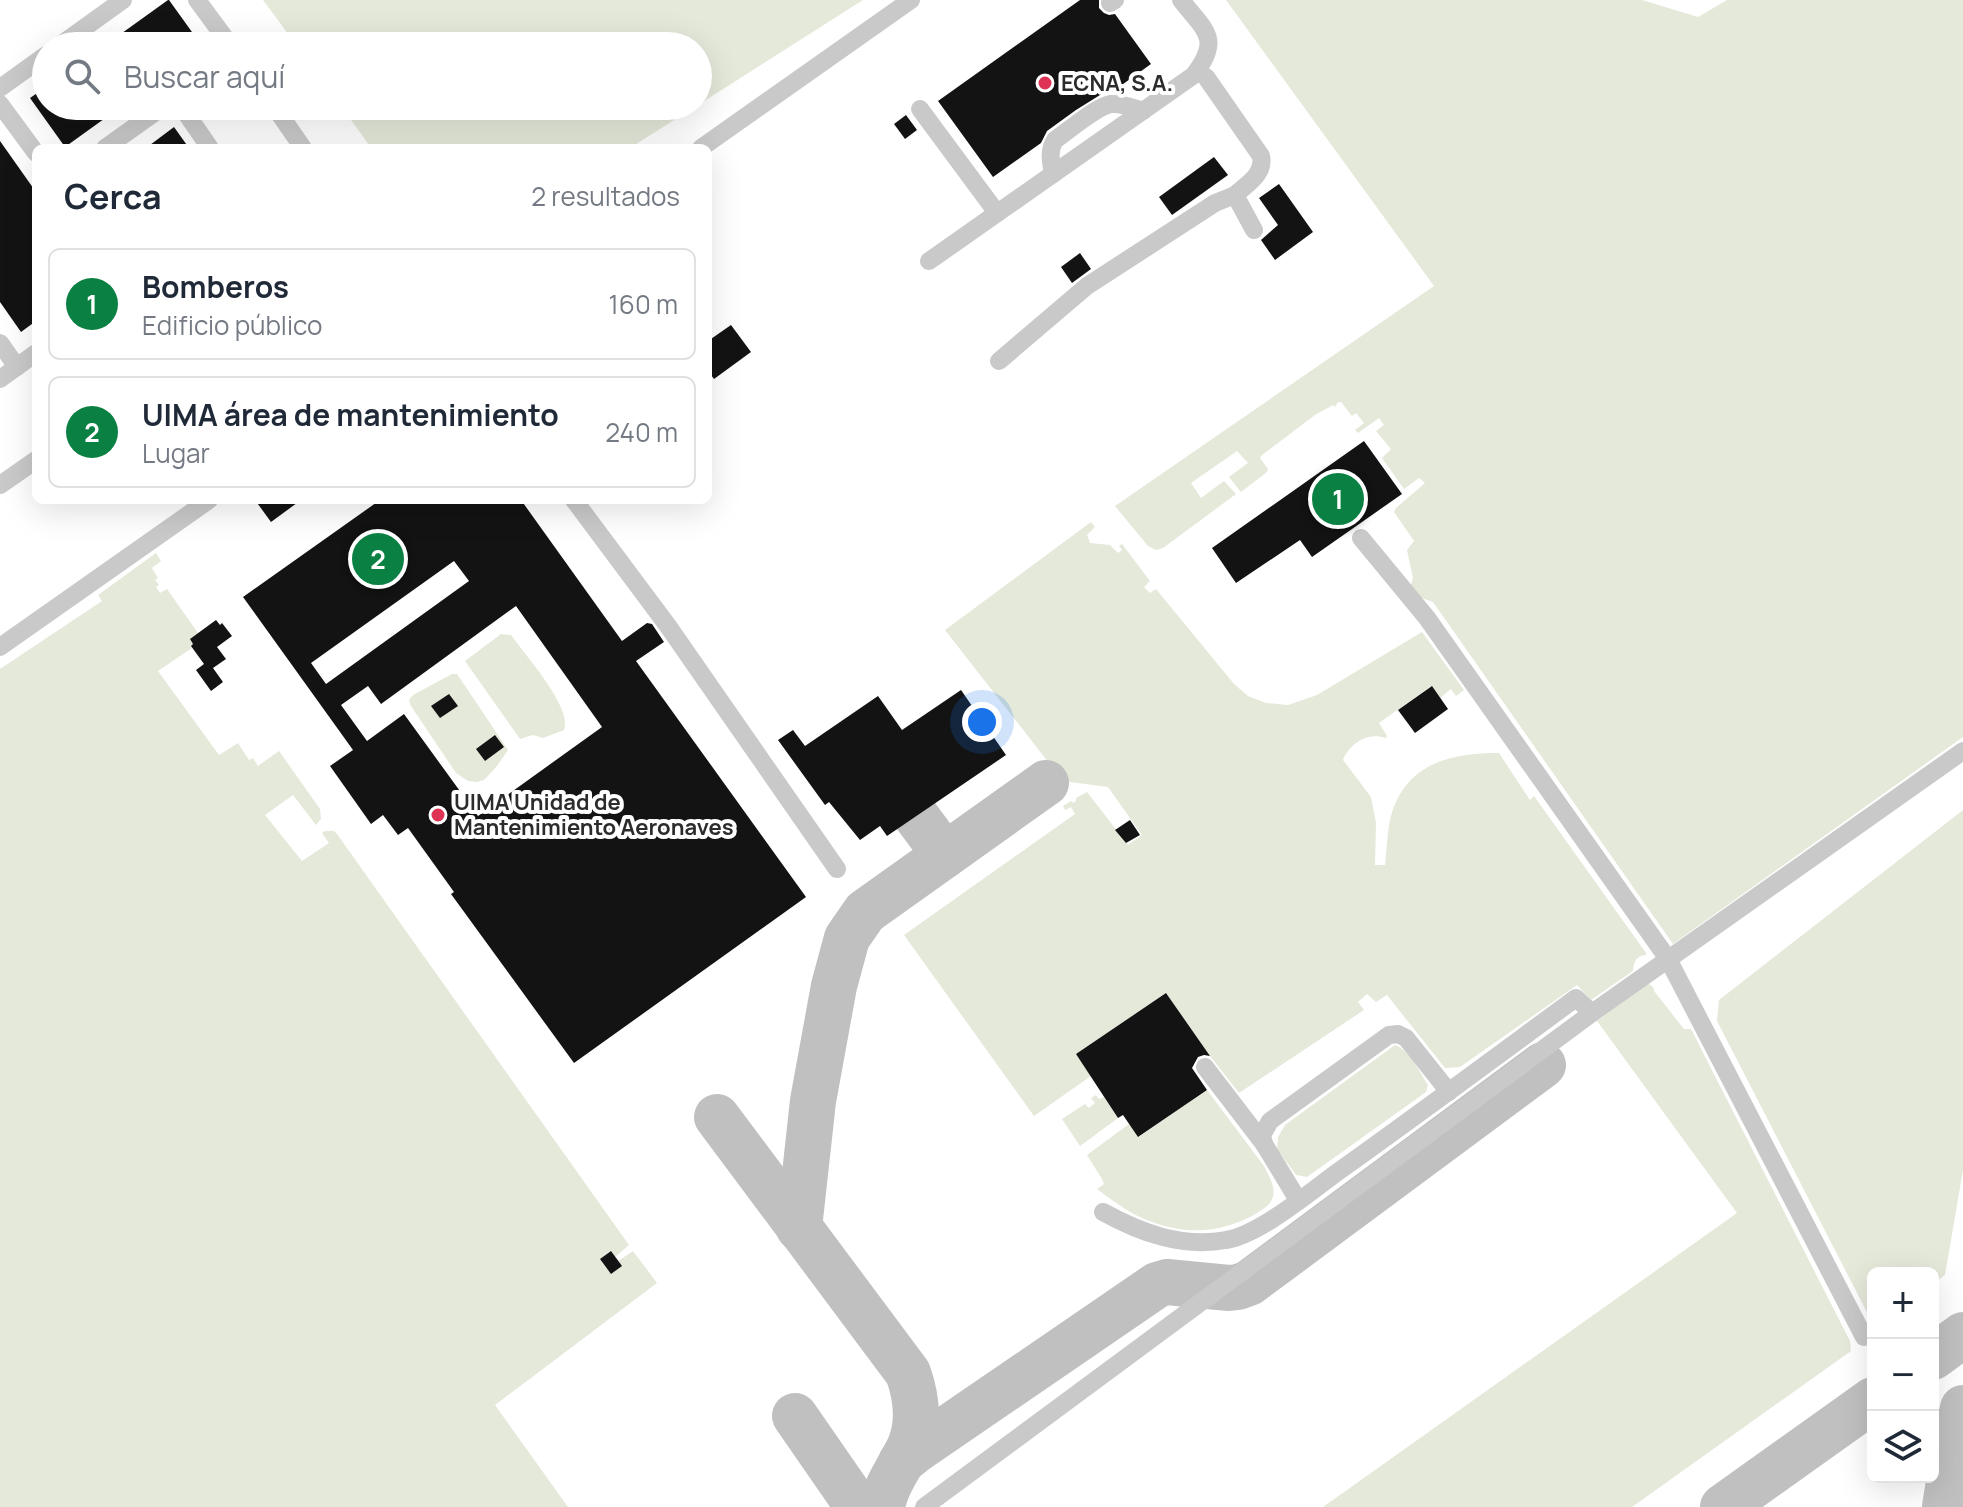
<!DOCTYPE html>
<html lang="es">
<meta charset="utf-8">
<style>
:root{--surface:#fff;--page:#f6f6f7;--text:#1f2937;--muted:#747a83;--line:#e0e1e3;--accent:#0b8043}
body{margin:0;font-family:Manrope,sans-serif;background:var(--page);color:var(--text)}
.controls{position:absolute;right:24px;bottom:24px;display:grid;overflow:hidden;border-radius:12px;box-shadow:0 8px 32px #0002}
.controls button{width:72px;height:72px;display:grid;place-items:center;padding:0;border:0;border-bottom:2px solid var(--line);background:var(--surface);color:var(--text);font:40px sans-serif}
.you{position:absolute;left:982px;top:722px;width:28px;height:28px;margin:-20px;border:6px solid #fff;border-radius:50%;background:#1a73e8;box-shadow:0 0 0 12px #1a73e833}
.badge{display:grid;place-items:center;width:52px;height:52px;border-radius:50%;background:var(--accent);color:#fff;font-size:26px;font-weight:700}
.pin{position:absolute;translate:-50% -50%;border:4px solid #fff;box-shadow:0 2px 8px #0006}
.list{margin:0;padding:0;list-style:none}
h2{display:flex;justify-content:space-between;align-items:center;height:104px;margin:0;padding:0 32px;font-size:34px}
h2 small{font-size:26px;font-weight:400;color:var(--muted)}
.list li{display:grid;grid-template-columns:52px 1fr auto;gap:24px;align-items:center;box-sizing:border-box;height:112px;margin:0 16px 16px;padding:0 16px;border:2px solid var(--line);border-radius:12px}
.list b{display:block;font-size:30px;white-space:nowrap}
.list p{margin:0;font-size:26px;white-space:nowrap;color:var(--muted)}
.list em{font-size:26px;font-style:normal;color:var(--muted)}
.icon{flex:none;width:44px;height:44px;fill:none;stroke:currentColor;stroke-width:2;stroke-linecap:round;stroke-linejoin:round}
.map{position:relative;flex:none;width:1963px;height:1507px;overflow:hidden}
.search{position:absolute;background:var(--surface);box-shadow:0 8px 32px #0002;left:32px;top:32px;width:680px;height:88px;display:flex;align-items:center;gap:20px;box-sizing:border-box;padding:0 28px;border-radius:44px;color:var(--muted);font-size:30px}
.panel{position:absolute;background:var(--surface);box-shadow:0 8px 32px #0002;left:32px;top:144px;width:680px;height:360px;border-radius:12px}
.map>svg:first-child{display:block}
.green{fill:#e4e9da}
.lines{fill:none;stroke-linecap:round;stroke-linejoin:round}
.taxiway{stroke:#c0c0c0;stroke-width:46}
.building{fill:#131313;fill-rule:evenodd}
.minor{stroke:#c9c9c9;stroke-width:18}
.poi-dot{fill:#de3354;stroke:#fff;stroke-width:3}
.labels{text-anchor:middle;dominant-baseline:central;stroke-width:8;stroke-linejoin:round;paint-order:stroke}
.poi-label{font-size:22px;font-weight:bold;fill:#2c2c2c;stroke:#fff;text-anchor:start}
</style>
<div class="map">
<svg width="1963" height="1507" viewBox="0 0 1963 1507">
<rect width="100%" height="100%" fill="#fff"/>
<g class="green">
<path d="M263,0H863L698,105V46H297Z"/>
<path d="M1226,0H1642L1698,17L1727,0H1963V737L1673,944L1433,602L1419,597L1410,588L1413,578L1407,550L1414,541L1394,512L1396,508L1425,483L1419,478L1404,489L1382,458L1391,449L1376,431L1384,425L1379,418L1358,433L1355,430L1364,423L1356,413L1352,416L1341,402H1338L1335,407L1333,405L1315,415L1262,455L1260,458L1268,469L1267,472L1241,492L1229,477L1248,463L1237,451L1191,483L1201,498L1224,481L1236,494L1163,548L1156,550L1148,546L1115,506L1434,286Z"/>
<path d="M341,106H696L630,148H366L369,145Z"/>
<path d="M1091,522L1095,527L1087,535L1090,543L1110,545L1118,553L1122,550L1119,546L1122,544L1150,581L1144,587L1150,593L1156,589L1234,684L1248,696L1266,703L1288,705L1317,695L1422,632L1464,690L1456,696L1451,689L1440,698L1431,686L1379,723L1387,736L1386,738C1368,732 1350,743 1343,760L1371,797L1376,823L1375,865H1385C1387,849 1387,831 1391,816C1406,763 1451,753 1499,753L1530,800L1534,796L1646,953V955C1635,956 1634,962 1633,971L1591,1000L1577,985L1460,1067L1445,1068L1387,995L1376,1002L1367,994L1358,1002L1364,1010L1239,1093L1210,1056L1166,993L1076,1054L1091,1076L1034,1116L904,935L1075,814L1071,807L1065,810L1063,806L1071,801L1073,803L1076,801V798L1087,792L1128,845L1142,835L1108,787L1063,781L945,630Z"/>
<path d="M156,553L161,561L152,568L158,578L155,580L159,585L156,587L160,593L167,589L198,633L190,639L193,644L191,646L192,648L158,671L219,755L238,743L249,760L253,758L258,766L279,751L320,809L321,819L316,825L293,795L265,815L302,861L329,843L322,833L325,831H334L337,834L629,1245L615,1257L610,1251L600,1259L611,1274L621,1266L618,1261L633,1251L657,1283L495,1405L568,1507H0V669L102,601L98,595Z"/>
<path d="M501,634L511,635C525,655 573,708 564,730L543,738L533,735L520,739L465,661Z"/>
<path d="M452,674H457L508,750L497,766L484,780L477,782L468,781L456,773L411,706L409,700L413,695Z"/>
<path d="M1963,810V1170L1945,1275L1933,1284V1273H1873V1324L1717,1021L1719,1000Z"/>
<path d="M1648,983L1654,988V991L1684,1029H1691L1850,1341L1851,1351L1632,1507H1323L1737,1213L1597,1021Z"/>
<path d="M1395,1045C1410,1051 1419,1071 1428,1085L1426,1092L1307,1177L1296,1175L1277,1149L1278,1137L1285,1125Z"/>
<path d="M1207,1090L1264,1166C1269,1176 1278,1190 1271,1201C1269,1206 1261,1210 1257,1213C1232,1228 1202,1234 1174,1228C1140,1221 1124,1209 1097,1189L1104,1184L1102,1179L1087,1155L1129,1124L1139,1137Z"/>
<path d="M1096,1095L1099,1099L1104,1097L1118,1118L1080,1146L1062,1119L1085,1104L1089,1108L1095,1103L1091,1098Z"/>
</g>
<g class="lines">
<g class="taxiway">
<path d="M916,816L945,855"/>
<path d="M717,1117L908,1373C917,1398 920,1423 909,1448C899,1469 886,1484 882,1507"/>
<path d="M799,1228L813,1101L834,986L847,938L865,912L1046,783"/>
<path d="M1933,1357L1963,1335"/>
<path d="M795,1416L858,1507"/>
<path d="M901,1462L916,1450L1157,1285L1167,1282L1229,1288L1238,1287L1249,1283L1543,1065"/>
<path d="M1723,1507L1873,1400"/>
<path d="M1945,1507L1955,1443L1963,1408"/>
</g>
</g>
<g class="building">
<path d="M169,0L202,46H104L168,0Z"/>
<path d="M1080,0H1099V8L1104,13L1109,15L1115,14L1151,64L1112,92L1100,95L1076,110L1047,131L1041,143L993,177L938,101Z"/>
<path d="M46,87V106H122L65,147L30,98Z"/>
<path d="M906,115L917,130L905,139L894,124Z"/>
<path d="M174,127L189,148H146Z"/>
<path d="M0,141L36,192V321L21,332L0,302Z"/>
<path d="M1214,157L1228,175L1172,215L1159,197Z"/>
<path d="M1279,184L1313,232L1275,260L1261,240L1278,225L1259,198Z"/>
<path d="M1080,253L1091,269L1072,283L1061,267Z"/>
<path d="M731,325L751,352L714,379L708,371V341Z"/>
<path d="M1364,441L1402,494L1312,557L1300,540L1236,583L1212,548Z"/>
<path d="M255,500H301L271,522Z"/>
<path d="M380,500H521L622,641L647,623L652,624L664,642L636,661L806,897L574,1063L451,894L454,892L408,828L398,835L383,815L371,824L330,766L353,750L243,597ZM454,561L469,581L326,684L311,663ZM516,606L602,727L478,816L404,714L367,741L341,705L368,686L381,704Z"/>
<path d="M216,620L220,625L222,623L232,636L217,647L226,659L213,668L223,682L211,691L196,670L204,664L191,646L193,644L190,639Z"/>
<path d="M1432,686L1448,709L1415,733L1398,710Z"/>
<path d="M961,690L1006,755L887,836L880,826L860,840L829,802L825,805L778,740L793,730L805,746L878,696L902,730Z"/>
<path d="M449,694L458,706L440,718L431,706Z"/>
<path d="M495,735L504,747L485,761L476,749Z"/>
<path d="M1130,820L1140,835L1126,843L1115,830Z"/>
<path d="M1166,993L1210,1056L1204,1055L1198,1057L1192,1068L1207,1090L1138,1137L1123,1115L1118,1118L1076,1054Z"/>
<path d="M611,1251L622,1266L611,1274L600,1259Z"/>
</g>
<g class="lines">
<g class="minor">
<path d="M197,0L231,46"/>
<path d="M1110,3L1115,0"/>
<path d="M59,46L123,0"/>
<path d="M1206,77L1261,156C1265,174 1247,184 1235,195L1254,230"/>
<path d="M0,88L46,55"/>
<path d="M0,104L36,153"/>
<path d="M181,106L210,148"/>
<path d="M274,106L303,148"/>
<path d="M920,109L997,213"/>
<path d="M105,148L164,106"/>
<path d="M701,148L911,0"/>
<path d="M1053,174C1051,162 1048,151 1055,140C1068,131 1097,106 1111,104C1122,103 1133,108 1143,111"/>
<path d="M929,261L1194,75C1222,38 1205,31 1181,0"/>
<path d="M0,343L17,367"/>
<path d="M999,361L1087,286L1215,203L1235,195"/>
<path d="M0,379L36,353"/>
<path d="M0,485L36,460"/>
<path d="M574,500L668,626L837,869"/>
<path d="M1361,538L1427,618L1668,959L1864,1337"/>
<path d="M0,647L209,500"/>
<path d="M1205,1067L1264,1144L1298,1200"/>
<path d="M1264,1144L1262,1135L1270,1121L1389,1035L1398,1034L1406,1038L1449,1092"/>
<path d="M1103,1212C1141,1233 1182,1248 1226,1240C1259,1235 1310,1192 1339,1171C1419,1114 1497,1056 1576,998L1592,1013"/>
<path d="M924,1507L1592,1013L1963,751"/>
</g>
</g>
<g class="poi-dot">
<circle cx="1045" cy="83" r="8"/>
<circle cx="438" cy="815" r="8"/>
</g>
<g class="labels">
<g class="poi-label">
<text x="1061" y="83">ECNA, S.A.</text>
<text x="454" y="802">UIMA Unidad de<tspan x="454" dy="25">Mantenimiento Aeronaves</tspan></text>
</g>
</g>
</svg>
<div class="controls">
<button>+</button>
<button>−</button>
<button><svg class="icon" aria-label="layers" viewBox="0 0 24 24"><path d="M12 4l9 5-9 5-9-5zM3 14l9 5 9-5"/></svg></button>
</div>
<div class="you"></div>
<div class="pin badge" style="left:1338px;top:499px">1</div>
<div class="pin badge" style="left:378px;top:559px">2</div>
<div class="search"><svg class="icon" aria-label="search" viewBox="0 0 24 24"><circle cx="10" cy="10" r="6"/><path d="M15 15l6 6"/></svg>Buscar aquí</div>
<section class="panel">
<h2>Cerca<small>2 resultados</small></h2>
<ul class="list">
<li><span class="badge">1</span><div><b>Bomberos</b><p>Edificio público</p></div><em>160 m</em></li>
<li><span class="badge">2</span><div><b>UIMA área de mantenimiento</b><p>Lugar</p></div><em>240 m</em></li>
</ul>
</section>
</div>
